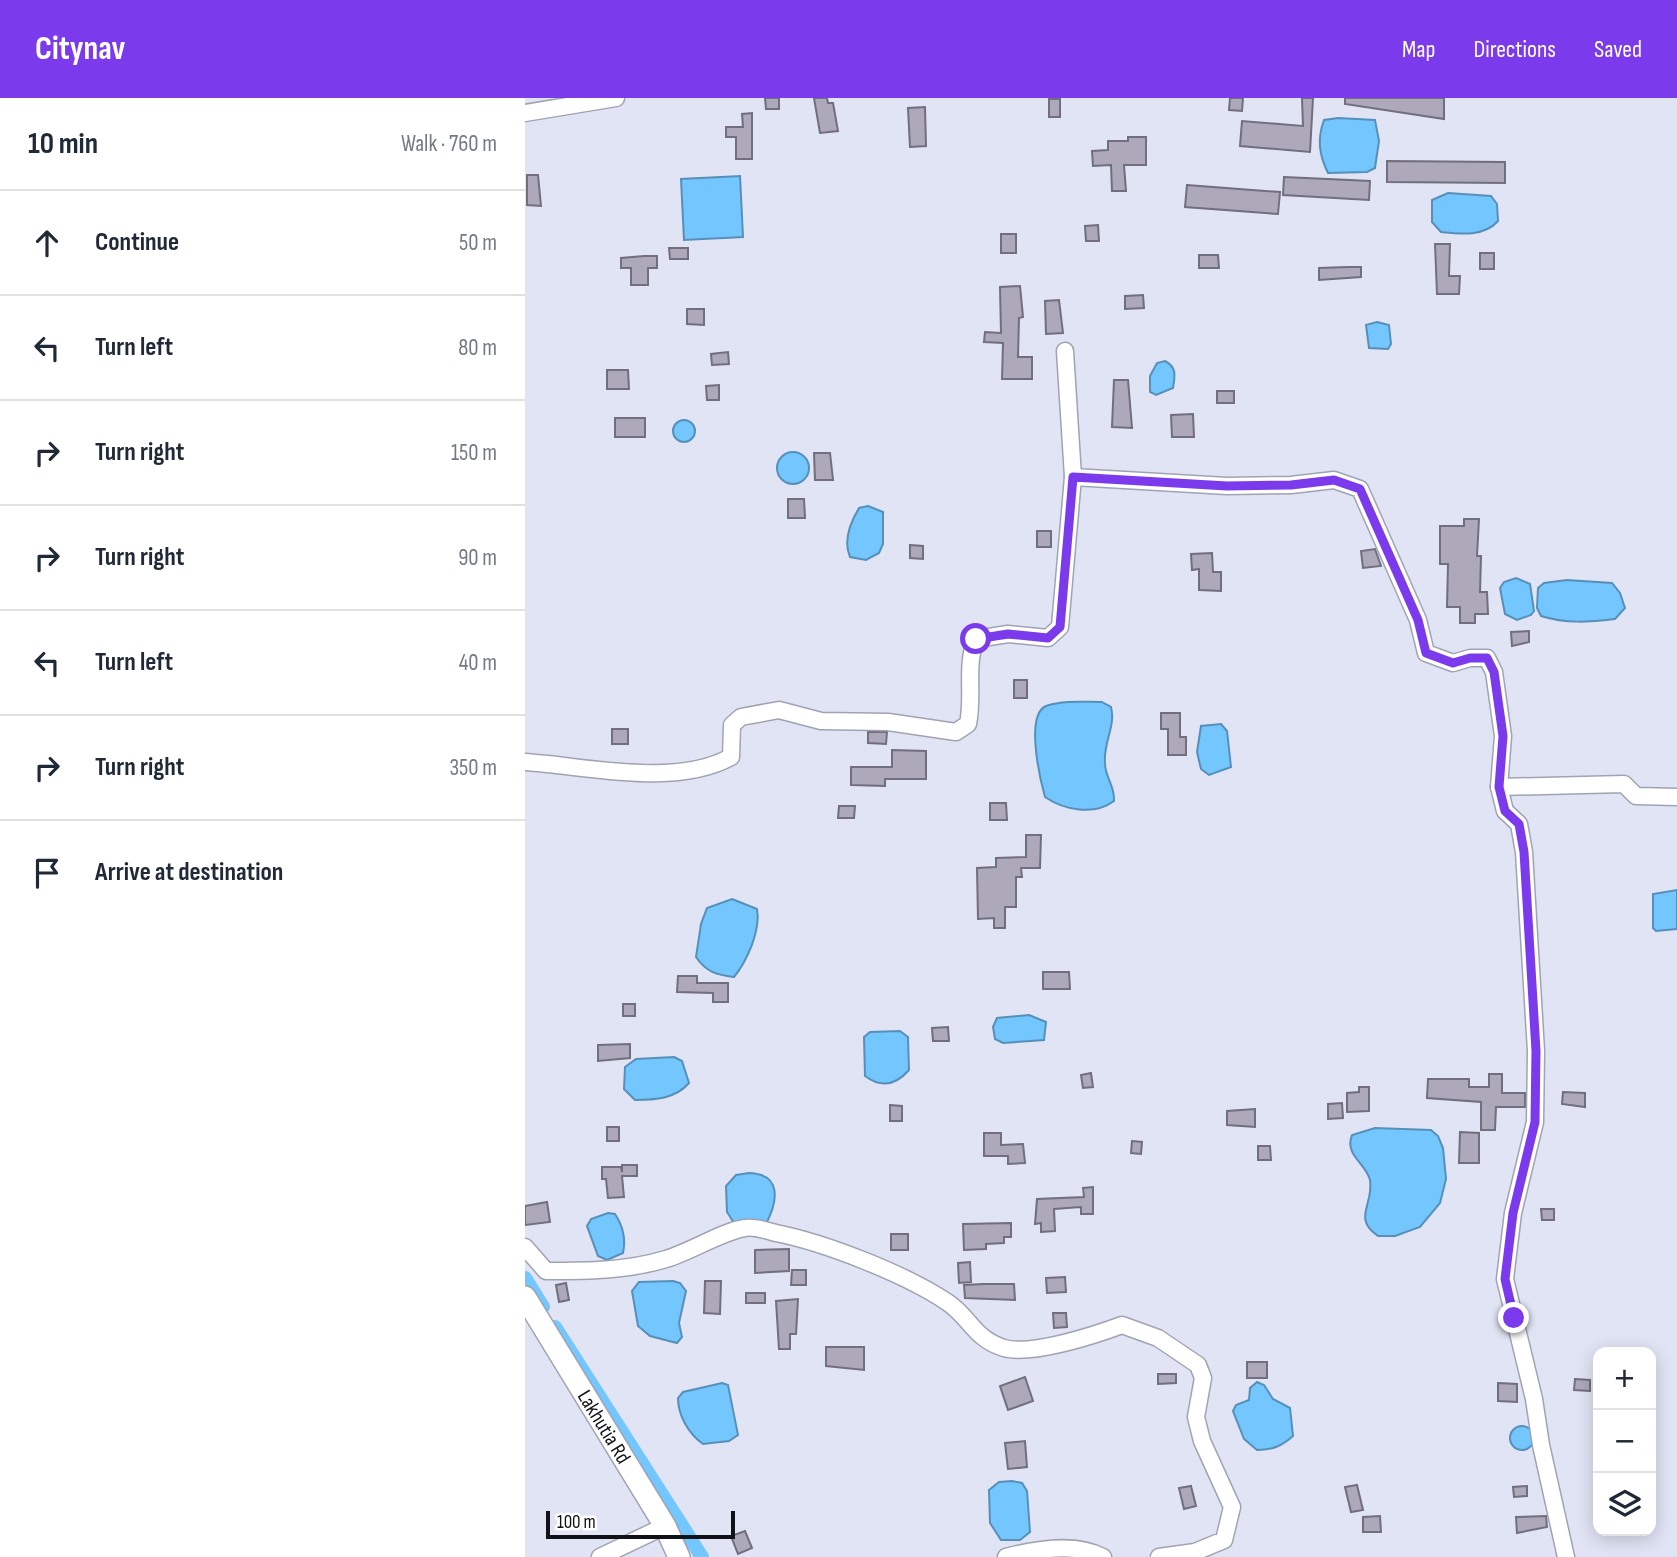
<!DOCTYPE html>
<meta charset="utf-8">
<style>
:root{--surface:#fff;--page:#f6f6f7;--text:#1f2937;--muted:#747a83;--line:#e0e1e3;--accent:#7c3aed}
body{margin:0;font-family:"Sofia Sans Condensed",sans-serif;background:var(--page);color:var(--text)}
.controls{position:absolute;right:21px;bottom:21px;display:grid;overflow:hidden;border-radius:14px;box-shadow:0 4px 18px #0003}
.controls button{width:63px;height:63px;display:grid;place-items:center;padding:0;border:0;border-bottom:2px solid var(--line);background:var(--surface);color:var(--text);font:35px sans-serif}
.scale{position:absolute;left:21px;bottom:18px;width:189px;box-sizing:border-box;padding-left:7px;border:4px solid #111218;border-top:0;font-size:19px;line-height:24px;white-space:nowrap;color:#111218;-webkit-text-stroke:5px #fff;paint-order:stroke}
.stop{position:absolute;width:21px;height:21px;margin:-16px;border:5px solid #7c3aed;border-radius:50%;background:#fff}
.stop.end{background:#7c3aed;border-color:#fff;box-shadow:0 2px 7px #0008}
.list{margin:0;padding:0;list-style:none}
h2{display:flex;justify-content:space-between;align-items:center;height:91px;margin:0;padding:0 28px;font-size:30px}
h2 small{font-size:23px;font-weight:400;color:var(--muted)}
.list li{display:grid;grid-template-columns:46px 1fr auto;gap:21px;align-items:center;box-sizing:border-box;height:105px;padding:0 28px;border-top:2px solid var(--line)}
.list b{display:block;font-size:26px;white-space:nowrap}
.list em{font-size:23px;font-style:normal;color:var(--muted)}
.icon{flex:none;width:38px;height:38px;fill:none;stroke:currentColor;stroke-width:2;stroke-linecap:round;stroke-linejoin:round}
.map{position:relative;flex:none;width:1152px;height:1459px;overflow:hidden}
header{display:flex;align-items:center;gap:42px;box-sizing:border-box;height:98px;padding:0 35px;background:var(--accent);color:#fff}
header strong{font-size:33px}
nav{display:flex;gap:38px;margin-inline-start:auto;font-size:24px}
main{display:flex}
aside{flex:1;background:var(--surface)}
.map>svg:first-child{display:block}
.water{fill:#74c6fe;stroke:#5690b9;stroke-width:2}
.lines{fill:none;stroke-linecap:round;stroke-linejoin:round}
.canal{stroke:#74c6fe;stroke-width:14}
.building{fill:#ada9ba;stroke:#716e7d;stroke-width:2}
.street-casing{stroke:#a0a3b3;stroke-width:19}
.secondary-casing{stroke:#a0a3b3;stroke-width:24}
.street{stroke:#fff;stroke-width:16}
.secondary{stroke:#fff;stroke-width:21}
.route{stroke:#7c3aed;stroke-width:9}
.labels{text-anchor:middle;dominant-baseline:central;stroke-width:5;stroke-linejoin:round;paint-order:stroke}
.street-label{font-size:21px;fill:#111218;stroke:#fff}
</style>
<header>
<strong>Citynav</strong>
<nav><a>Map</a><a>Directions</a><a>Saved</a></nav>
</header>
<main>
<aside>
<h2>10 min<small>Walk · 760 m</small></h2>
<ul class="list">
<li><svg class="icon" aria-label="ahead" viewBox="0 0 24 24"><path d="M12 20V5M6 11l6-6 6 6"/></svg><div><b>Continue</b></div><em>50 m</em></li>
<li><svg class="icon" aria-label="left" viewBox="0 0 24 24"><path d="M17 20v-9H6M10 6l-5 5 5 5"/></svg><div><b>Turn left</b></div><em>80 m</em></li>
<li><svg class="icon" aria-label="right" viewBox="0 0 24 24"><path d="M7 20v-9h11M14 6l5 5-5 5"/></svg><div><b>Turn right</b></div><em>150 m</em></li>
<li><svg class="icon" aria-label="right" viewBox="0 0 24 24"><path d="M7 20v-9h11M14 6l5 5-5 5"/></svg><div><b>Turn right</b></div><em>90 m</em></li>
<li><svg class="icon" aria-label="left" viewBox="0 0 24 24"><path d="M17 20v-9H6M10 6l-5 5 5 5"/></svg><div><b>Turn left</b></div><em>40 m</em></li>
<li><svg class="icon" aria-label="right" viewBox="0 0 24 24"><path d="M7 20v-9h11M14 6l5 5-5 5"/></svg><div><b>Turn right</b></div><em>350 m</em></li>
<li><svg class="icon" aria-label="arrive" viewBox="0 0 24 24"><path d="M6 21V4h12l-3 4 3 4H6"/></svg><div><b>Arrive at destination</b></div></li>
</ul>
</aside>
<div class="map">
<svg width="1152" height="1459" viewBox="0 0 1152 1459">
<rect width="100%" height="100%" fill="#e1e4f5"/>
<g class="water">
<path d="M813,20L850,22L854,43L850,70L842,74L803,75C794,57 792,41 799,22Z"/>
<path d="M215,78L218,139L159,142L156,81Z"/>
<path d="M923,95L966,98L972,106L973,123C959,139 935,136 916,134L907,124V102Z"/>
<path d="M852,224L864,227L866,246L863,251L844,250L841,227Z"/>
<path d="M640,263C652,269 650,278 648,290L631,297L625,294V278L632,265Z"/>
<circle cx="159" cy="333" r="11"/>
<circle cx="268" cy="370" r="16"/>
<path d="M343,408L358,414V446L354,455L341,462L325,459C318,443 325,425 334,410Z"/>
<path d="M991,480L1005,486L1009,513L1006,517L992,522L980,516L975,490L979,484Z"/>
<path d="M1042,482L1087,485L1095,495L1100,510L1090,521C1064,524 1041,526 1016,518L1012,510L1013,490L1019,485Z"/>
<path d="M577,604L586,609C591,628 578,645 580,665C580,680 590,687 589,703C569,718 539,712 520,699C515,681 500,617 521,608C538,602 559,604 577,604Z"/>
<path d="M696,626L702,633L706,669L684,677L676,671L672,654L676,628Z"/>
<path d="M1152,792V831L1131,833L1128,830V796Z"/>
<path d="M207,801L232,811C236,832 222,863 209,879C192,877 181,874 171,859L176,826L182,810Z"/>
<path d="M504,917L521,924L519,942L478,945L470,941L468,929L472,920Z"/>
<path d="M375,933L383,939L384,972C371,987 356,990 340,978L339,939L345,934Z"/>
<path d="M149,959L157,963L164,985C150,1001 130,1002 110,1002L99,991L100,969L111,961Z"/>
<path d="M850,1030L906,1032L913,1038L918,1050L921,1081L915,1105L895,1129L870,1138H853C827,1120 849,1107 845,1082C841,1065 819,1057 827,1037Z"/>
<path d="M224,1075C257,1076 253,1103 241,1126L211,1128L202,1114L201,1088L211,1077Z"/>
<path d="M83,1115L90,1116C98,1128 101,1141 98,1155L82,1162L73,1158L62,1128L66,1121Z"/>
<path d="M148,1183L155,1185L161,1193L154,1225L157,1239L152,1245L125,1238L113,1228L107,1193L114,1184Z"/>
<path d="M732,1284L739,1287L748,1301L765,1310L768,1338C757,1348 747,1352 732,1352L719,1341L708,1313L711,1307L724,1302L725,1290Z"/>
<path d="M197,1285L203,1287L213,1337L204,1343L178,1346C164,1336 153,1318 153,1300L158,1294Z"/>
<circle cx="997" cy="1340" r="12"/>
<path d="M487,1383L497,1385L502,1393L505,1434L495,1442H476L465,1425L464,1392L474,1384Z"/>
</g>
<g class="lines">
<g class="canal">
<path d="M0,1180L18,1209"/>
<path d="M30,1229L177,1459"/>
</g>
</g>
<g class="building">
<path d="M240,0H254V11H241Z"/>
<path d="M289,0H302L303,5H308L313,33L295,35Z"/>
<path d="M705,0H718L717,13L704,12Z"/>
<path d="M777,0H788L785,54L715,48L717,23L778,28Z"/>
<path d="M820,0H919V21L820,6Z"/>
<rect x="524" y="1" width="11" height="18"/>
<path d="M400,9L401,48L385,49L383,10Z"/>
<path d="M227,15V61H211V39H201V29H218L217,16Z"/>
<path d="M603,39H621V67H599L601,93H587L586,67L568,68L567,53L583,52V43H603Z"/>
<path d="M862,63L980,64V85L862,84Z"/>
<path d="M2,77H13L16,108L2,107Z"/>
<path d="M759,79L845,83L844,102L758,97Z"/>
<path d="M662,87L755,94L753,116L660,109Z"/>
<path d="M573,127L574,143H561L560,128Z"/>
<rect x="476" y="136" width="15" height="19"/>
<path d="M910,146H925L924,178H935L934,196H912Z"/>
<path d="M144,150H163V161H145Z"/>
<rect x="955" y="155" width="14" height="16"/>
<path d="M674,157H693L694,170H674Z"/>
<path d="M119,158H132V170H123V187H106V170H96V160Z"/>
<path d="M823,169H836V179L794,182V170Z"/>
<path d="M495,188L498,219L494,220L493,259H507V281H477L478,245L459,244L460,234L476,235L475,189Z"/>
<path d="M618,197L619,210L600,211V198Z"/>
<path d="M534,202L538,235L521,236L520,203Z"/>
<path d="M162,211H179V227L162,226Z"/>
<path d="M203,254L204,266L187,267L186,256Z"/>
<path d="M82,272H103L104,291H82Z"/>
<path d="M589,282H603L607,330L587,329Z"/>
<path d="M194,287V302H182L181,288Z"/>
<rect x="692" y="293" width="17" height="12"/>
<path d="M668,316L669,339H647L646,317Z"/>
<rect x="90" y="320" width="30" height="19"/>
<path d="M289,355H305L308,382H290Z"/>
<path d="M263,401H279L280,420H263Z"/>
<path d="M939,421H954L952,458H956L955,494H962L963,516H950V525H935V509H922L923,466H915V428H939Z"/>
<rect x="512" y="433" width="14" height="16"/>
<path d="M385,447L398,448V461L385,460Z"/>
<path d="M850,451L856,468L838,470L836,453Z"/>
<path d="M687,455L688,474H696V493L674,492V471L667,472L666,456Z"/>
<path d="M1004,533V544L987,548L986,534Z"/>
<rect x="489" y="582" width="13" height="18"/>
<path d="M636,615H655V639H661V657H643V631H636Z"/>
<rect x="87" y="631" width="16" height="15"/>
<path d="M343,634H362L361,646L343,645Z"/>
<path d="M367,652L401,653V681H360V688L326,687V669H367Z"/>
<path d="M465,705H481L482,722H465Z"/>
<path d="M314,708H330L329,720H313Z"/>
<path d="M501,737H516L515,770H496L497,779H491V809H480V830H469V820L453,821L452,770L471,769V760L501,759Z"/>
<path d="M518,874H544L545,891H518Z"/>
<path d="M153,878H172V885H203V904H188V895L152,894Z"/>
<rect x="98" y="906" width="12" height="12"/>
<path d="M423,929L424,943H408L407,930Z"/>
<path d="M105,946V960L73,963V947Z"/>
<path d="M566,975L568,989L558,990L556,977Z"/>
<path d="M964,976H977V995H1000V1009H971L970,1032H956V1004L902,1000L903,981H944V989H964Z"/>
<path d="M834,989H844V1013L822,1014V995L834,994Z"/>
<path d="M1038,994L1060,995V1009L1037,1006Z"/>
<path d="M817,1005L818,1020L803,1021V1006Z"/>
<path d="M365,1007L377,1008V1023H365Z"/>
<path d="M730,1011V1029L702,1027V1013Z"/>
<rect x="82" y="1029" width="12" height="14"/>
<path d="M935,1034L954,1035V1065H934Z"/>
<path d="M459,1035H476V1047L498,1046L500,1065L483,1066V1058H459Z"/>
<path d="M607,1043L617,1044L616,1056L606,1055Z"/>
<path d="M733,1048H745L746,1062H733Z"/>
<path d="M97,1067H112V1078H97L99,1099L83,1100L81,1081H77V1069H96L97,1074Z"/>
<path d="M568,1089V1116H556V1109L529,1111L530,1133L516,1134V1125L510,1126L512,1101L559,1099L558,1090Z"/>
<path d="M22,1104L25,1124L0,1127V1108Z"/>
<path d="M1016,1111H1029V1122H1017Z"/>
<path d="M486,1125V1139H479V1145L461,1146V1151L439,1152L438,1126Z"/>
<rect x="366" y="1136" width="17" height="16"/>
<path d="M264,1151V1173L230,1175V1152Z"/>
<path d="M445,1164L446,1184L434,1185L433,1165Z"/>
<path d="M267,1172H281V1187H266Z"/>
<path d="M540,1179L541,1194L522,1195L521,1180Z"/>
<path d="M180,1183H196L195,1216L179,1215Z"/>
<path d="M41,1185L44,1202L34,1204L31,1187Z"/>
<path d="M459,1186H489L490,1202L440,1200L439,1187Z"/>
<rect x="221" y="1195" width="19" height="10"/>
<path d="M273,1201L271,1236H265V1251H254L251,1203Z"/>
<path d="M528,1215H541L542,1229L529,1230Z"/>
<path d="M301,1249H339V1272L301,1268Z"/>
<rect x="722" y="1264" width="20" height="16"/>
<path d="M633,1276H651V1285L633,1286Z"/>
<path d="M500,1279L508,1303L483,1312L475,1288Z"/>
<path d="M1050,1281L1065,1282V1293L1049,1292Z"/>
<path d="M973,1285L992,1286V1304L973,1303Z"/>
<path d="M500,1343L502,1369L483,1371L480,1345Z"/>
<path d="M832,1387L838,1412L826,1414L820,1389Z"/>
<path d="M666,1388L671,1408L659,1411L654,1390Z"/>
<path d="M1002,1388V1398L989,1399L988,1389Z"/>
<path d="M855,1418L856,1434H838V1419Z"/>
<path d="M1021,1418L1022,1429L992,1435L991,1419Z"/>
<path d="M220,1433L227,1450L213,1456L206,1438Z"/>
</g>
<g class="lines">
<defs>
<g id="street">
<path d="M0,15L91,0"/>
<path d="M548,379L702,388L766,387L809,382L835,391L893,522L901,555L928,565L945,560H962L969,574L978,638L974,689L980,713L994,726L999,754L1011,953L1010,1024L988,1115L980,1181L1009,1301L1016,1347L1041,1459"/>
<path d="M0,664C62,668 149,690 206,659L207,627L216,619L254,612L296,623L363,624L431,634L443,626C449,597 440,568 451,541L483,536L523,540L535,529L548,379L540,253"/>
<path d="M974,689L1099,686L1111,698L1152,699"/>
<path d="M0,1149L21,1173C62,1173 101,1173 141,1161C165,1154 198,1133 220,1130C229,1128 243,1133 251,1135C301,1145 380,1176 422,1204C445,1219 449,1241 479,1250C506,1258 570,1237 597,1227L633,1240L673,1267L678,1280L671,1319L677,1343L707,1409L699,1442L670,1454L634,1459"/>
<path d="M75,1459L140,1428"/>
<path d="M481,1459C511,1451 550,1444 578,1459"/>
</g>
<g id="secondary">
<path id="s1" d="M0,1199L140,1428L154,1459"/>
</g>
</defs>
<use href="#street" class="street-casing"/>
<use href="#secondary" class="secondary-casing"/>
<use href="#street" class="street"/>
<use href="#secondary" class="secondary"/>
</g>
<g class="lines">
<path class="route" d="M451,541L483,536L523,540L535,529L548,379L702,388L766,387L809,382L835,391L893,522L901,555L928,565L945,560H962L969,574L978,638L974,689L980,713L994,726L999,754L1011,953L1010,1024L988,1115L980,1181L989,1220"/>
</g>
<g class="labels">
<g class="street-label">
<text stroke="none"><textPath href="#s1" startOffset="152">Lakhutia Rd</textPath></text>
</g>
</g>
</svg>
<div class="controls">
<button>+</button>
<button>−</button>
<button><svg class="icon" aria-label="layers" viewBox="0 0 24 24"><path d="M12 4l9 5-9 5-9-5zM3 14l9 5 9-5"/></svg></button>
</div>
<div class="scale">100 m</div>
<div class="stop" style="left:451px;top:541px"></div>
<div class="stop end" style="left:989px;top:1220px"></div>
</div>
</main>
